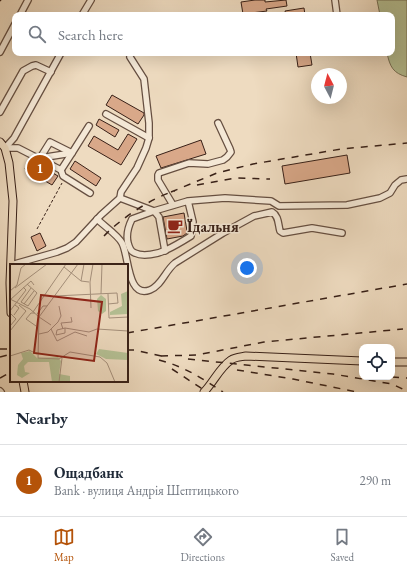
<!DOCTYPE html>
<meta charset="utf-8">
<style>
:root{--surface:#fff;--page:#f6f6f7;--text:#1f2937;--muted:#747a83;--line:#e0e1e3;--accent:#b45309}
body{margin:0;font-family:"EB Garamond",serif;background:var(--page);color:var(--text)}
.controls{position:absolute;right:12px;bottom:12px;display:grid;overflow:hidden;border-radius:8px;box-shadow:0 4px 16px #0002}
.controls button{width:36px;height:36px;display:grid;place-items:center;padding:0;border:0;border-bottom:1px solid var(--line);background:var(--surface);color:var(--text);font:20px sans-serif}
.compass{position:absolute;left:311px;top:68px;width:36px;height:36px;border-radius:50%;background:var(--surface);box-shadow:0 4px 16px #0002;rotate:353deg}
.you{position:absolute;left:247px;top:268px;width:14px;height:14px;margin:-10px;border:3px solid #fff;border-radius:50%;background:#1a73e8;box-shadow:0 0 0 6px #1a73e833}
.badge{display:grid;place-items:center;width:26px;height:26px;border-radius:50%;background:var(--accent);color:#fff;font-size:13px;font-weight:700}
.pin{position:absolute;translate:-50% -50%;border:2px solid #fff;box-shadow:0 1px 4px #0006}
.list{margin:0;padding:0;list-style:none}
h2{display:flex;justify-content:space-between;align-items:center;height:52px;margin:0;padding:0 16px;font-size:17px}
h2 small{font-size:13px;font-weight:400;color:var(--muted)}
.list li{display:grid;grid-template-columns:26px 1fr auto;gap:12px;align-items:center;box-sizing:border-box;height:72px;padding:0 16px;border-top:1px solid var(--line)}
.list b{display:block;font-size:15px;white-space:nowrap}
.list p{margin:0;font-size:13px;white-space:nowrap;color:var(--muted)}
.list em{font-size:13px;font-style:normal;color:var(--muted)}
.icon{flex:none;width:22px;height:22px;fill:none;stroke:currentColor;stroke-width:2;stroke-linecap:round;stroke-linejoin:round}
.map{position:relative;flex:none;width:407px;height:392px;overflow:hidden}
.search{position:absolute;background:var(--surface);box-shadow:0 4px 16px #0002;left:12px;right:12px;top:12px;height:44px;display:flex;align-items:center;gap:10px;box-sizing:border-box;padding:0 14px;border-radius:8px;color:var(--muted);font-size:15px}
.sheet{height:124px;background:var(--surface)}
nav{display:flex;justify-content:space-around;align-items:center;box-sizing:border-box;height:56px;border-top:1px solid var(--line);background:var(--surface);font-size:11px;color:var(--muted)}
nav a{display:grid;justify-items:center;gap:2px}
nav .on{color:var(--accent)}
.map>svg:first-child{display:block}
.green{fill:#b5c195;stroke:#767056}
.building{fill:#d9a889;stroke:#382017}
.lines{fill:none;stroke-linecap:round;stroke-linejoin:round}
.minor-casing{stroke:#664f41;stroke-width:8}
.major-casing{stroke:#382017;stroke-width:9}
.path{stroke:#382017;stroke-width:1;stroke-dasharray:3 2;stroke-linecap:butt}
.minor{stroke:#f4e8d6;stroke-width:5.5}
.major{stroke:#eedbc0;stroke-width:7}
.rail{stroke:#382017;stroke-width:1.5;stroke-dasharray:7 7;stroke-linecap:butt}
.labels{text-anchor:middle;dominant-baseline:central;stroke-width:3;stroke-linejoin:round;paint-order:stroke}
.poi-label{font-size:15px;font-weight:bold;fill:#382017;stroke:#f4e8d6;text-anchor:start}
.inset-road{fill:none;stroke:#a5907c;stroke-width:1}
.view{fill:#8f2418;fill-opacity:0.15;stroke:#8f2418;stroke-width:2}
.inset-edge{fill:none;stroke:#382017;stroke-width:2}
</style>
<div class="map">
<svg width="407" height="392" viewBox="0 0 407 392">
<rect width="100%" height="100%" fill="#eedbc0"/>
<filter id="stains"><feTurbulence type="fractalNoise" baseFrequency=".005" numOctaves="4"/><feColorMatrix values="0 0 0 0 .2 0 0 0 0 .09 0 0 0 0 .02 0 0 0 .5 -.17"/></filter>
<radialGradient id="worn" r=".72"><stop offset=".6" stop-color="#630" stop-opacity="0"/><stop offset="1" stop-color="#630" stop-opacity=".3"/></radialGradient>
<path class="green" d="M377,0H407V77C393,73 390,67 387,53H392V15H380Z"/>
<g class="building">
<path d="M255,0H265V2L286,0L287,6L266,9L267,11L243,14L241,2Z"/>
<path d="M304,8L305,15H286L285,11Z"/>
<path d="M296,53H310L312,65L298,67Z"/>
<path d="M112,95L144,113V115L138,124L106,105Z"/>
<path d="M99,119L119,130L115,137L96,125Z"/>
<path d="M128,134L137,139L121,165L88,146L94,136L118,150Z"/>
<path d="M201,140L206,154L161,168L156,156Z"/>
<path d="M347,155L350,173L285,184L282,166Z"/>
<path d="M30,160L58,176L52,185L25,169Z"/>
<path d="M75,161L101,178L96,186L70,169Z"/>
<path d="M184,213L187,231V233L183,236L167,239L163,217Z"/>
<path d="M40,233L46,246L37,251L31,237Z"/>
</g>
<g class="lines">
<defs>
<g id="minor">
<path d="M335,0L337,15"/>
<path d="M20,15L28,0"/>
<path d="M82,15L91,0"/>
<path d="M0,52L15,24"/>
<path d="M0,112L23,71L32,66L36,65L51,72"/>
<path d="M106,114L149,138"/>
<path d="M5,148L14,138L61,53"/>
<path d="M5,148H18L61,170L63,176L90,193"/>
<path d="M40,158L72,153L89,126"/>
<path d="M40,158L50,142L72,153L61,170"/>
<path d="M120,198L154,211L159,217L165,251"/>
<path d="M188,201L193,222L191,236C183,241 175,246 166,250C158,254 143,257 135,253C131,252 129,247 128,243C126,235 128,227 132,219L154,211L188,201L225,198L271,201L279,206L347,205L380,198L390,193L395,185L401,180L407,179"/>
<path d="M173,205L158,180V175L159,173L189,163L208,164L223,160L227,157L231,152L230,149L218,123"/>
<path d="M97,219C104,226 118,235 122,243C129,255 127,299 150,290C162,285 165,271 175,263L223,233L254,216L272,212C279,216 278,224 280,231L283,233L312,228L342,233"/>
<path d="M11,265L57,252L67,248L76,242L101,215L120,198L121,192L137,168L146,148L149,138V123L144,79L130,57"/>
<path d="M0,391L1,392"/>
</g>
<g id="major">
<path d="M0,142L5,148L9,163L13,201L10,283L11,313"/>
<path d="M392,362H407"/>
<path d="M23,381L25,392"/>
<path d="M204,392C213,383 220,367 231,360C235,357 241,357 246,356L362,361"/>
</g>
</defs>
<use href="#minor" class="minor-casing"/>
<use href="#major" class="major-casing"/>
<path class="path" d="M37,229L62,183"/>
<use href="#minor" class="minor"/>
<use href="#major" class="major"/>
<g class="rail">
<path d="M0,1L1,0"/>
<path d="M197,185L236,178L270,179"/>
<path d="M171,192L217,173L253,164L341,149L407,143"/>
<path d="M104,236C120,219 153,197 175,191"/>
<path d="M127,333L407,284"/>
<path d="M0,349H11"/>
<path d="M127,350H134L166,357"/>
<path d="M161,356L197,355L264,342L403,329"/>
<path d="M0,357L11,354"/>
<path d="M188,359L333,374L392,384L407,391"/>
<path d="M159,360C183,366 202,378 223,392"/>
<path d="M172,369L207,392"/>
<path d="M237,370L293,379L357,392"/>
<path d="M392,377L407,378"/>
<path d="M0,378L11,372"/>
</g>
</g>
<defs>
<symbol id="cafe-bare" viewBox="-9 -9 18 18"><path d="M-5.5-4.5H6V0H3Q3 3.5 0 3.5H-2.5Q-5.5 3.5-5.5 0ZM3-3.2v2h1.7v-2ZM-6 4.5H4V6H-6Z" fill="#8f2418" stroke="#f4e8d6" stroke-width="2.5" paint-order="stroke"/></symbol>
</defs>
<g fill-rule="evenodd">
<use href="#cafe-bare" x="164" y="215" width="22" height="22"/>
</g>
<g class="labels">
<g class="poi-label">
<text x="187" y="226">Їдальня</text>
</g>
</g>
<g transform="translate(10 264)">
<rect width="118" height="118" fill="#eedbc0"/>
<path d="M118,27V50L100,51V48L112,42L111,30ZM91,31L96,35V47L92,50L88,47L87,35ZM89,85L118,89V96L96,95L86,90ZM20,87L27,94L48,93L51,97L49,110L60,112V118H42L39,98H18L14,102L15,108L20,109L12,114L7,111L8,101L13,95L11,89Z" fill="#b5c195"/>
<path class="inset-road" d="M54,3L71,17L79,18M71,17L74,0M5,24L37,0M0,27L7,21L11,4L16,0M91,30L92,0M98,30L99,54L118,53M45,32L107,29L108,39L98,40M0,35L20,45L29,53L28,94L49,95L60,88L90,93L97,99L105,118M0,36L21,17L24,21M11,38L18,42L27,29L17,20M11,38L21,24M14,40L24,27M81,44L80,18L83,0M0,47L16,26L13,23M23,48L56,0M25,49H21L16,55L26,62M27,50L33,42H37M4,51L9,44L5,41M41,61L29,53L68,0M0,62L6,55L1,50M55,64V69L46,71L47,66L55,64L79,68L87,65L118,67M41,65L47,77L65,68L77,72M53,65L51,59L62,58L61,53M0,67L16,47L9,41M29,70L38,68L48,58L51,52L49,42M0,92L19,86L27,90M49,118L52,94"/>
<path class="view" d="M31,31L92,38L84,97L24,89Z"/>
<rect width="118" height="118" class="inset-edge"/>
</g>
<rect width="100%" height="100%" filter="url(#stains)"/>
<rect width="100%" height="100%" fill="url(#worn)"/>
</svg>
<div class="controls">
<button><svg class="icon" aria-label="locate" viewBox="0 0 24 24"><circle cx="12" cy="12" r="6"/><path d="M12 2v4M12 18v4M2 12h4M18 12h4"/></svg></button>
</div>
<svg class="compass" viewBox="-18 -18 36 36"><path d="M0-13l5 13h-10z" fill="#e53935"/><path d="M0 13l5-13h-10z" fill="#747a83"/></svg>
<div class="you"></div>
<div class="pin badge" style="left:40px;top:168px">1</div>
<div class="search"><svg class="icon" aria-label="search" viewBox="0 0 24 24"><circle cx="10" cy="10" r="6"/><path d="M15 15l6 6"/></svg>Search here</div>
</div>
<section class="sheet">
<h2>Nearby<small></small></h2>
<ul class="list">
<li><span class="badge">1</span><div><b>Ощадбанк</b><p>Bank · вулиця Андрія Шептицького</p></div><em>290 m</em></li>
</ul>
</section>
<nav>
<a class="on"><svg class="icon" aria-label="map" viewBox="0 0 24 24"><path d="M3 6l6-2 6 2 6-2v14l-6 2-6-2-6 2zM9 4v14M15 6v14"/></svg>Map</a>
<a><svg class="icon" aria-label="directions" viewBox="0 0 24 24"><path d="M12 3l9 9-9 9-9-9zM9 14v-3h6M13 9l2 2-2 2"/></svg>Directions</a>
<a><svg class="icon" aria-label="saved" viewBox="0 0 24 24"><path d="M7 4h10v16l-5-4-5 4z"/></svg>Saved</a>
</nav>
